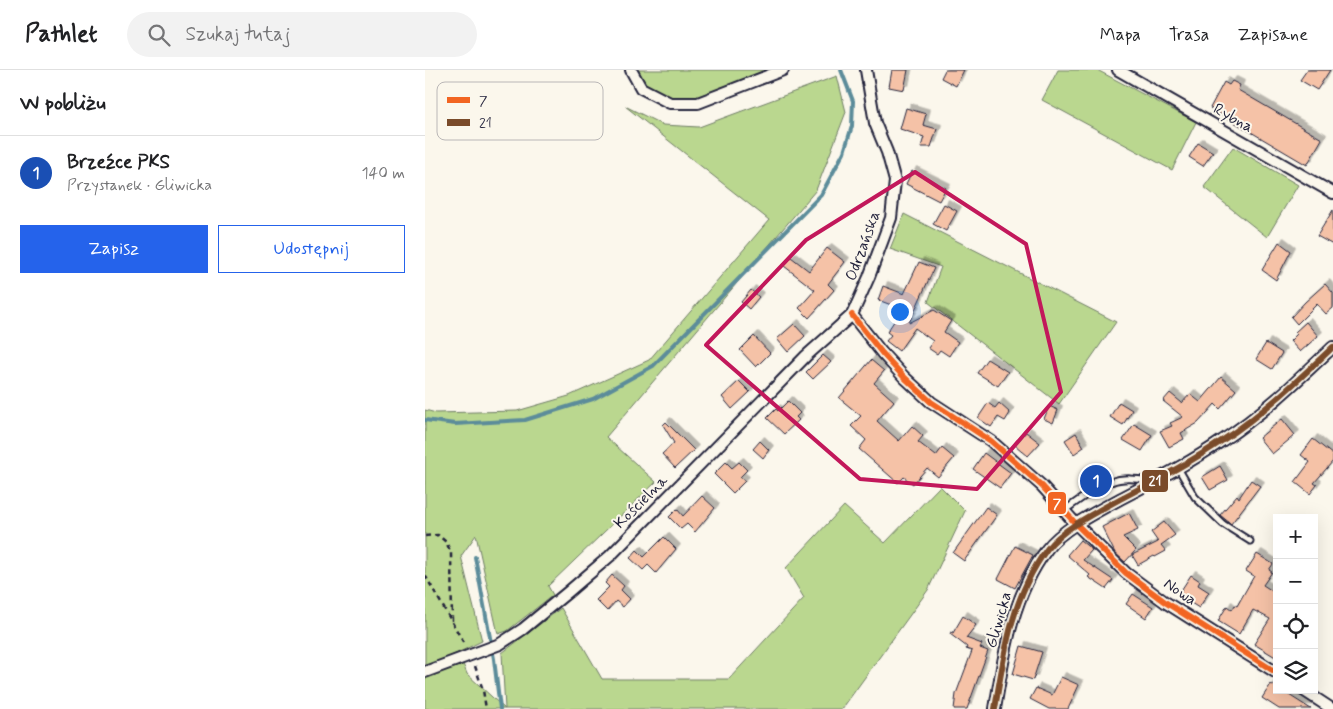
<!DOCTYPE html>
<html lang="pl">
<meta charset="utf-8">
<style>
:root{--surface:#fff;--page:#f2f2f2;--text:#202124;--muted:#757577;--line:#e0e0e0;--accent:#2563eb}
body{margin:0;font-family:Mynerve,sans-serif;background:var(--page);color:var(--text)}
.controls{position:absolute;right:15px;bottom:15px;display:grid;overflow:hidden;border-radius:0px;box-shadow:0 5px 20px #0002}
.controls button{width:45px;height:45px;display:grid;place-items:center;padding:0;border:0;border-bottom:1px solid var(--line);background:var(--surface);color:var(--text);font:25px sans-serif}
.you{position:absolute;left:474px;top:241px;width:18px;height:18px;margin:-12px;border:4px solid #fff;border-radius:50%;background:#1a73e8;box-shadow:0 0 0 8px #1a73e833}
.badge{display:grid;place-items:center;width:32px;height:32px;border-radius:50%;background:var(--accent);color:#fff;font-size:16px;font-weight:700}
.pin{position:absolute;translate:-50% -50%;border:2px solid #fff;box-shadow:0 1px 5px #0006}
.list{margin:0;padding:0;list-style:none}
h2{display:flex;justify-content:space-between;align-items:center;height:65px;margin:0;padding:0 20px;font-size:21px}
h2 small{font-size:16px;font-weight:400;color:var(--muted)}
.list li{display:grid;grid-template-columns:32px 1fr auto;gap:15px;align-items:center;box-sizing:border-box;height:75px;padding:0 20px;border-top:1px solid var(--line)}
.list b{display:block;font-size:19px;white-space:nowrap}
.list p{margin:0;font-size:16px;white-space:nowrap;color:var(--muted)}
.list em{font-size:16px;font-style:normal;color:var(--muted)}
.actions{display:flex;gap:10px;padding:15px 20px}
.actions a{flex:1;padding:11px 0;border:1px solid var(--accent);border-radius:0px;text-align:center;font-size:18px;color:var(--accent)}
.actions .main{background:var(--accent);color:#fff}
.icon{flex:none;width:28px;height:28px;fill:none;stroke:currentColor;stroke-width:2;stroke-linecap:round;stroke-linejoin:round}
.map{position:relative;flex:none;width:908px;height:639px;overflow:hidden}
header{display:flex;align-items:center;gap:30px;box-sizing:border-box;height:70px;padding:0 25px;background:var(--surface);border-bottom:1px solid var(--line)}
header strong{font-size:24px}
nav{display:flex;gap:28px;margin-inline-start:auto;font-size:18px}
.search{width:350px;height:45px;background:var(--page);display:flex;align-items:center;gap:12px;box-sizing:border-box;padding:0 18px;border-radius:28px;color:var(--muted);font-size:19px}
main{display:flex}
aside{flex:1;background:var(--surface)}
.map>svg:first-child{display:block}
.green{fill:#bad78f;stroke:#6e7c65}
.lines{fill:none;stroke-linecap:round;stroke-linejoin:round}
.stream{stroke:#5b8c9a;stroke-width:4}
.building{fill:#f5c2a7;stroke:#22223b;filter:url(#shadow)}
.lane-casing{stroke:#22223b;stroke-width:9}
.street-casing{stroke:#22223b;stroke-width:14}
.path{stroke:#22223b;stroke-width:2.5;stroke-dasharray:5 4;stroke-linecap:butt}
.lane{stroke:#fbf7ec;stroke-width:5}
.street{stroke:#fbf7ec;stroke-width:10}
.bus-1-casing{stroke:#fbf7ec;stroke-width:10}
.bus-2-casing{stroke:#fbf7ec;stroke-width:10}
.bus-1{stroke:#f26522;stroke-width:6}
.bus-2{stroke:#7a4b2a;stroke-width:6}
.marked{fill:none;stroke:#c2185b;stroke-width:4;stroke-linejoin:round}
.labels{text-anchor:middle;dominant-baseline:central;stroke-width:4;stroke-linejoin:round;paint-order:stroke}
.street-label{font-size:16px;fill:#22223b;stroke:#fbf7ec}
.key{fill:#fbf7ec;stroke:#bab7b7;stroke-width:1}
.key-label{font-size:14px;fill:#22223b}
.line-badge{stroke:#fbf7ec;stroke-width:2}
.badge-label{font-size:14px;text-anchor:middle;font-weight:bold;fill:#fff}
</style>
<header>
<strong>Pathlet</strong>
<div class="search"><svg class="icon" aria-label="search" viewBox="0 0 24 24"><circle cx="10" cy="10" r="6"/><path d="M15 15l6 6"/></svg>Szukaj tutaj</div>
<nav><a>Mapa</a><a>Trasa</a><a>Zapisane</a></nav>
</header>
<main>
<aside>
<h2>W pobliżu<small></small></h2>
<ul class="list">
<li><span class="badge" style="background:#1a4fb4">1</span><div><b>Brzeźce PKS</b><p>Przystanek · Gliwicka</p></div><em>140 m</em></li>
</ul>
<div class="actions"><a class="main">Zapisz</a><a>Udostępnij</a></div>
</aside>
<div class="map">
<svg width="908" height="639" viewBox="0 0 908 639">
<defs>
<filter id="shadow"><feDropShadow dx="4.5" dy="-4.5" stdDeviation="0" flood-color="#0004"/></filter>
</defs>
<rect width="100%" height="100%" fill="#fbf7ec"/>
<filter id="ink" filterUnits="userSpaceOnUse"><feTurbulence type="fractalNoise" baseFrequency=".02" numOctaves="2"/><feDisplacementMap in="SourceGraphic" scale="10" xChannelSelector="R" yChannelSelector="G"/><feConvolveMatrix kernelMatrix="1 2 1 2 8 2 1 2 1" color-interpolation-filters="sRGB"/></filter>
<g filter="url(#ink)">
<g class="green">
<path d="M213,0H341L302,16L270,27L248,28L221,14Z"/>
<path d="M633,0H672L771,52L747,100L617,30Z"/>
<path d="M412,6L421,42L391,120L181,367L231,412L123,516L128,525L82,561L73,564L51,465L36,486L57,571L24,587L34,597L38,594L42,604L80,639L77,583L136,538L177,609H304L379,528L361,498L419,436L460,473L515,416L540,441L503,520L417,639H0V340L11,343L92,341L144,326L224,290L344,150L200,36L238,55L274,57Z"/>
<path d="M808,77L873,115L842,167L779,117Z"/>
<path d="M479,144L691,252L634,334L503,232L516,197L465,179Z"/>
</g>
<g class="lines">
<g class="stream">
<path d="M0,350L30,354L100,350L168,329L228,296L396,125L419,82L427,56L428,31L416,0"/>
<path d="M50,487L69,589L75,639"/>
</g>
</g>
<g class="building">
<path d="M467,0H483L479,20L464,17Z"/>
<path d="M520,0H539L531,16L516,8Z"/>
<path d="M882,0H905L892,20L875,10Z"/>
<path d="M807,11L815,15L813,20L897,69L882,95L785,38L799,12L804,15Z"/>
<path d="M481,38L501,44L498,55L512,59L506,77H496L499,67L475,59Z"/>
<path d="M773,73L788,82L778,96L764,87Z"/>
<path d="M487,101L521,118L514,131L481,114Z"/>
<path d="M519,134L532,141L521,161L508,154Z"/>
<path d="M908,140V175L892,166Z"/>
<path d="M854,172L866,181L851,210L837,200Z"/>
<path d="M402,178L420,192L403,214L409,220L384,248L374,238L390,220L359,196L366,187L384,201Z"/>
<path d="M494,192L509,198L484,253L509,240L526,251L519,262L533,272L524,286L515,280L512,284L503,278L508,271L490,258L474,281L461,271L466,265L462,262L477,239L453,230L458,216L479,224Z"/>
<path d="M900,214L908,223V238L901,244L892,234L872,254L866,247L880,232Z"/>
<path d="M326,220L334,227L324,239L316,232Z"/>
<path d="M881,252L893,266L875,282L865,271L872,264L870,262Z"/>
<path d="M369,254L380,266L363,282L352,269Z"/>
<path d="M329,266L345,283L331,297L315,280Z"/>
<path d="M841,273L857,283L847,299L831,289Z"/>
<path d="M398,285L406,292L388,309L381,302Z"/>
<path d="M562,289L583,302L573,316L552,303Z"/>
<path d="M446,290L459,301L449,313L469,331L452,351L474,371L487,356L498,366L493,372L511,386L517,378L529,388L513,407L502,398L488,414L479,407L473,413L434,379L441,370L426,356L436,346L414,328Z"/>
<path d="M796,307L811,320L795,339L790,334L773,353L756,363L759,369L744,377L735,361L747,356L745,353L758,347L738,331L745,323L757,333L765,324L775,332Z"/>
<path d="M314,311L325,322L307,339L297,327Z"/>
<path d="M363,331L375,343L371,347L374,350L359,364L342,348L351,339L353,341Z"/>
<path d="M694,332L707,340L698,355L685,347Z"/>
<path d="M563,333L570,338L574,333L585,343L580,351L573,347L566,357L553,348Z"/>
<path d="M624,336L633,340L628,353L619,349Z"/>
<path d="M857,349L870,365L847,384L834,368Z"/>
<path d="M241,352L269,380L250,398L237,384L249,373L238,355Z"/>
<path d="M709,354L727,365L717,381L698,370Z"/>
<path d="M601,362L615,373L603,386L590,375Z"/>
<path d="M651,363L659,377L649,384L640,370Z"/>
<path d="M888,369L908,385V391L889,413L892,415L885,424L870,412L885,392L876,385Z"/>
<path d="M335,371L344,380L338,388L328,379Z"/>
<path d="M559,383L586,403L575,418L548,399Z"/>
<path d="M301,392L307,398L314,392L322,400L315,407L320,411L308,423L289,404Z"/>
<path d="M795,396L803,410L785,420L777,407Z"/>
<path d="M826,410L835,416L806,454L795,445L812,425L814,428Z"/>
<path d="M277,426L290,438L270,462L262,454L256,459L244,447L252,439L258,446Z"/>
<path d="M561,437L572,445L539,491L528,483Z"/>
<path d="M704,443L713,460L698,467L711,480L700,492L690,483L677,457Z"/>
<path d="M739,452L750,465L736,475L741,481L730,487L729,486L713,495L707,485L733,472L726,462Z"/>
<path d="M239,467L251,479L231,503L223,495L218,500L205,488L212,480L219,487Z"/>
<path d="M655,470L667,480L658,490L688,510L681,519L663,507L665,505L642,485Z"/>
<path d="M590,476L608,485L590,518L573,509Z"/>
<path d="M832,484L848,494L844,500L847,502L838,515L852,524V588L829,574L845,549L828,540L814,564L793,551L802,536L807,540L810,535L812,536L829,506L821,501Z"/>
<path d="M187,505L199,516L196,520L205,529L198,537L191,531L182,541L171,530L184,517L180,513Z"/>
<path d="M766,505L775,511L773,515L784,522L774,538L753,525Z"/>
<path d="M708,524L728,537L721,548L701,534Z"/>
<path d="M538,546L551,555L541,568L557,574L555,578L563,581L542,639H529L531,624L547,581L541,579L542,577L525,564L526,562L528,563Z"/>
<path d="M596,576L617,582L608,610L588,604Z"/>
<path d="M636,607L654,615L643,639H624L605,629L611,618L627,625Z"/>
<path d="M846,614L852,617V620H856L886,639H854L837,628Z"/>
</g>
<g class="lines">
<defs>
<g id="lane">
<path d="M753,398L770,427L798,454L825,471"/>
<path d="M639,441C651,432 672,416 686,412C698,407 712,409 725,411"/>
</g>
<g id="street">
<path d="M206,0L216,18L245,33H273L358,0"/>
<path d="M693,0L908,123"/>
<path d="M427,245L457,283L479,307L506,332L566,371L617,416L651,454L701,503L740,532L852,603"/>
<path d="M0,602L75,574L98,559L143,522L185,486L381,286L427,245L444,207L466,148L470,111L462,82L450,53L441,0"/>
<path d="M878,620L907,639"/>
<path d="M570,639C579,583 587,526 622,479C637,459 671,442 693,430C729,411 765,393 798,370C838,344 873,310 908,277"/>
</g>
</defs>
<use href="#lane" class="lane-casing"/>
<use href="#street" class="street-casing"/>
<g class="path">
<path d="M0,466L13,465L21,472L26,483L27,551"/>
<path d="M0,505L40,575"/>
<path d="M50,596L58,620L61,639"/>
</g>
<use href="#lane" class="lane"/>
<use href="#street" class="street"/>
<defs>
<path id="bus-1" d="M427,245L457,283L479,307L506,332L566,371L617,416L651,454L701,503L740,532L852,603"/>
<path id="bus-2" d="M570,639C579,583 587,526 622,479C637,459 671,442 693,430C729,411 765,393 798,370C838,344 873,310 908,277"/>
</defs>
<use href="#bus-1" class="bus-1-casing"/>
<use href="#bus-2" class="bus-2-casing"/>
<use href="#bus-1" class="bus-1"/>
<use href="#bus-2" class="bus-2"/>
</g>
</g>
<path class="marked" d="M490,102L601,174L636,322L552,419L435,409L281,275L381,170Z"/>
<g class="labels">
<g class="street-label">
<text transform="translate(808 48) rotate(29)">Rybna</text>
<text transform="translate(438 176) rotate(-70)">Odrzańska</text>
<text transform="translate(216 432) rotate(-45)">Kościelna</text>
<text transform="translate(755 522) rotate(34)">Nowa</text>
<text transform="translate(574 550) rotate(-74)">Gliwicka</text>
</g>
</g>
<rect x="12" y="12" width="166" height="58" rx="8" class="key"/>
<rect x="22" y="27" width="23" height="6" fill="#f26522"/>
<rect x="22" y="49" width="23" height="7" fill="#7a4b2a"/>
<g class="key-label">
<text x="54" y="35">7</text>
<text x="54" y="57">21</text>
</g>
<g class="line-badge">
<rect x="716" y="399" width="28" height="24" rx="5" fill="#7a4b2a"/>
<rect x="622" y="421" width="20" height="24" rx="5" fill="#f26522"/>
</g>
<g class="badge-label">
<text x="730" y="415">21</text>
<text x="632" y="438">7</text>
</g>
</svg>
<div class="controls">
<button>+</button>
<button>−</button>
<button><svg class="icon" aria-label="locate" viewBox="0 0 24 24"><circle cx="12" cy="12" r="6"/><path d="M12 2v4M12 18v4M2 12h4M18 12h4"/></svg></button>
<button><svg class="icon" aria-label="layers" viewBox="0 0 24 24"><path d="M12 4l9 5-9 5-9-5zM3 14l9 5 9-5"/></svg></button>
</div>
<div class="you"></div>
<div class="pin badge" style="left:671px;top:411px;background:#1a4fb4">1</div>
</div>
</main>
